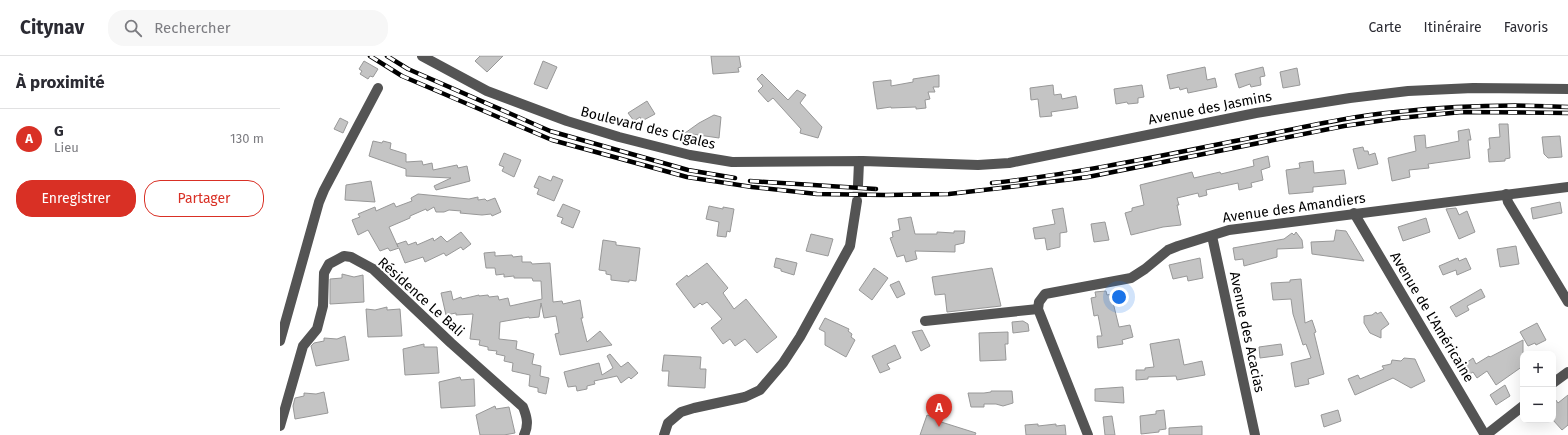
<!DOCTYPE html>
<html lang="fr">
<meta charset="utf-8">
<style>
:root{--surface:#fff;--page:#f7f7f7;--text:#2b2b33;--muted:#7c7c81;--line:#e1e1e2;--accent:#d93025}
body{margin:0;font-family:"Fira Sans",sans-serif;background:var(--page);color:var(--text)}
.controls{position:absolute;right:12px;bottom:12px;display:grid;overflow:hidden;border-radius:8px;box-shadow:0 4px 16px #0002}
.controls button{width:36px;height:36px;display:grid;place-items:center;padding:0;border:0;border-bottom:1px solid var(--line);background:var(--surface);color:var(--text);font:20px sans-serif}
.you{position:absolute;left:839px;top:241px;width:14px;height:14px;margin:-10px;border:3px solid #fff;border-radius:50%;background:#1a73e8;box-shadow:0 0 0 6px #1a73e833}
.badge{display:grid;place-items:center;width:26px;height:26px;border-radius:50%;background:var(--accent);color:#fff;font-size:13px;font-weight:700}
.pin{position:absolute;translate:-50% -33px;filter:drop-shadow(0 1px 2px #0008)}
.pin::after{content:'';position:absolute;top:21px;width:14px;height:12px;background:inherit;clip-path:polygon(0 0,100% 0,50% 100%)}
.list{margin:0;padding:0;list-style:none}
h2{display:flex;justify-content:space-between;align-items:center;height:52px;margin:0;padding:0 16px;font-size:17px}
h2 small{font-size:13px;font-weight:400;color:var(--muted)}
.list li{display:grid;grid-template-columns:26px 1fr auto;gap:12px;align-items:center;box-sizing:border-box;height:60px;padding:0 16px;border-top:1px solid var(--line)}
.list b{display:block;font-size:15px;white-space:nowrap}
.list p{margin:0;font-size:13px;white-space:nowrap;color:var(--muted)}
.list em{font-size:13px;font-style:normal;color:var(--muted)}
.actions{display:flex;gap:8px;padding:12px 16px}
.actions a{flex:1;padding:9px 0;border:1px solid var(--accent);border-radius:16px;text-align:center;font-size:14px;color:var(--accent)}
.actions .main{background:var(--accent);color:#fff}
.icon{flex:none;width:22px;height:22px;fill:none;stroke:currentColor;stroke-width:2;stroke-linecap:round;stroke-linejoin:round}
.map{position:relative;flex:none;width:1288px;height:379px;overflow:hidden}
header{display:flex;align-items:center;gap:24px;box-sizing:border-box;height:56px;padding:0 20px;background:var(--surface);border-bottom:1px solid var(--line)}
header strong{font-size:19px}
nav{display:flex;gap:22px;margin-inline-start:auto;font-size:14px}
.search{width:280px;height:36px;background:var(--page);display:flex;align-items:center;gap:10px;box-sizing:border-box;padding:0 14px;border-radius:16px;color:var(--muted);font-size:15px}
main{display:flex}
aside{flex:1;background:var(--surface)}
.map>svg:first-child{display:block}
.building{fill:#c4c4c4;stroke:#989898}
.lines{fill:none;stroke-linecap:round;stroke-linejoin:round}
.minor-tunnel{stroke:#d9d9d9;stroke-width:10;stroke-dasharray:10 5;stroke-linecap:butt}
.minor{stroke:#545454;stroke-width:10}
.rail-casing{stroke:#000;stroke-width:4.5}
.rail{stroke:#fff;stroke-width:3;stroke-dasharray:9;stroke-linecap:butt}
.labels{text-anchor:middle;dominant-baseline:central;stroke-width:4;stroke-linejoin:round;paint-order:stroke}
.street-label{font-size:14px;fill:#000;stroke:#fff}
</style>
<header>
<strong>Citynav</strong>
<div class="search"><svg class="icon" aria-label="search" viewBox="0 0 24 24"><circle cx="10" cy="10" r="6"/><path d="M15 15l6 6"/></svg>Rechercher</div>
<nav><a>Carte</a><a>Itinéraire</a><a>Favoris</a></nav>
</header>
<main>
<aside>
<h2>À proximité<small></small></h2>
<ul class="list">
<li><span class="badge">A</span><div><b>G</b><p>Lieu</p></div><em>130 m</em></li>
</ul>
<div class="actions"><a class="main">Enregistrer</a><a>Partager</a></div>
</aside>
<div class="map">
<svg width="1288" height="379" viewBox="0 0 1288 379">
<rect width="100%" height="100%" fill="#fff"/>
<g class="building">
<path d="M200,0H223L207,16L195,5Z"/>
<path d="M431,0H459L461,11L458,12L459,16L433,18Z"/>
<path d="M84,5L98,13L93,21L90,20L88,23L80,18L82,15L79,13Z"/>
<path d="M263,5L277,11L267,33L254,28Z"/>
<path d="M925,11L927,24L935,22L937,31L908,37L907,32L900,34L899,31L890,33L887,19Z"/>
<path d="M983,11L985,20L980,21L981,29L971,31L970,28L959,32L955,18Z"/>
<path d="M1017,12L1020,29L1003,32L1000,16Z"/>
<path d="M482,18L508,44L517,34L526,39L520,47L542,71L538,82L520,77L521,73L493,42L488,46L478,35L483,30L477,23Z"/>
<path d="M659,19V31H653L655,36H648L650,43L645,44L646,52L636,53V51L611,52V51L597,53L593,26L611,24V30L633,26V23Z"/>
<path d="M773,29L774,39L781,38L782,43L796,40L798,52L771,56L772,60L760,61L758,43L751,44L750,32Z"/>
<path d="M862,29L864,41L858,42V47L848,48L847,46L836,48L834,33Z"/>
<path d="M367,45L375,58L362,65L360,61L354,65L348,57Z"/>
<path d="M434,59L441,61L439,82L405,77L419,67Z"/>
<path d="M60,62L68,66L63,77L54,73Z"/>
<path d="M1219,68H1228L1230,102L1225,103V105L1209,106L1208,93H1210L1209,82L1220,81Z"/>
<path d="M1189,73L1191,84H1188L1190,102L1148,108L1149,112L1129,114L1130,121L1112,125L1108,102L1136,95L1134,80L1145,79L1146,92L1179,85L1178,75Z"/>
<path d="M1280,80L1282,101L1268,102L1264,98L1262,81Z"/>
<path d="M93,85L102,87L103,85L111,87L110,93L126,98V106L142,105L143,109L152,107L153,114L177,109L178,112L187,110L190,125L156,134L154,130L171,122L126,120V113L89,100Z"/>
<path d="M1083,91L1084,95H1088L1089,99L1095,97L1098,108L1078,113L1073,93Z"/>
<path d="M224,97L241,104L234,121L222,115L224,111L219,109Z"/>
<path d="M988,100L990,111L981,114L983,124L971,127L972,131L959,134L958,127L926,134L927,139L919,141L918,137L897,142L899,149H897L901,169L883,171L851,179L845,157L852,155V152L864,149L860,129L912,116L914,122L940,116L941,118L974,110L973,104Z"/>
<path d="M1033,105L1034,117L1064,114L1066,128L1033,131V136L1009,138L1006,114L1020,112L1019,107Z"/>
<path d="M259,120L271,125L273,120L283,124L274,145L257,138L259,133L254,131Z"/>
<path d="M91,125L95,146L65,144L66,129Z"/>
<path d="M138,138L189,143L198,141V144L205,143L207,145L215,142L221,156L212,160L211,158L202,159L180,157L181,155L169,154L164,156H156L154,151L147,155L146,153L130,160V162L109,171L118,191L117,188L126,185L128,189L136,186L137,189L153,182L154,185L161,180L167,186L181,176L191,188L183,194L181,191L166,200L164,197L145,206L143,201L125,207L119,192L110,195L108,192L100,195L88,174L78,179L72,164L80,161L78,158L95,151L96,155L114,147L116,151L132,145L131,142Z"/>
<path d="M1280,146L1282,157L1253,163L1251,152Z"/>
<path d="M283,148L300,155L293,172L281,167L283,162L277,160Z"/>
<path d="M429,150L443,153V151L454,153L450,176L447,175L446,181L437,180L439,166L426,163Z"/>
<path d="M783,152L787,176L780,177V191L767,194L765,182L755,183L753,172L775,168L772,154Z"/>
<path d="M1176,152L1179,159L1187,155L1195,176L1179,183L1166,153Z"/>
<path d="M631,161L635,178H657V176L674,177V175H685L684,187L675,189V196L635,195L637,203L626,206L624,199L617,201L610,182L613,181L612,176L620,174L618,163Z"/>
<path d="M1146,162L1150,176L1123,185L1118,171Z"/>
<path d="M825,166L829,184L814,186L811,168Z"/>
<path d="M1056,174L1066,175L1084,205L1032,198L1031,186L1054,185Z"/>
<path d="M1016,176L1022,184L1023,192L997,193V201L964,210L963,203L955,204L953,192L1004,183L1012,177L1014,179Z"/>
<path d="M531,178L553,183L548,200L526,195Z"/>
<path d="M323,184L336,186V189L360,192L356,225L349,224V226L331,224V219L326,218V215L319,214Z"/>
<path d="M1236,190L1239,208L1220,211L1217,193Z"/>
<path d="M215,196V200L232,199L233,201L242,200V206H251L252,208L270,207L273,246L282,245L283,248L300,244L303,262H301L307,286L320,275L332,289L280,299L275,278L279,277L276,260L264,262L261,247L259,261L249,262V261L220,266L219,283L237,285L236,293L254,298L252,308L261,310L260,320L269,322L266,338L258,336V332L249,330L250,319L232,315L233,307L224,305L225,300L216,298L217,295L208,294V291L199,289L200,284L190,283L193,258L176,259V257L166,259L161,237L171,235L173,244L181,241L182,243L199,239V240L208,239L209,241L218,240L219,244L228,242L230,250L262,243L261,225H253L252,222H234V220L224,221V218L216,219L215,212H206L204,197Z"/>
<path d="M496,202L517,207L514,219L501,215V213L494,211Z"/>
<path d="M920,202L923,222L908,225L907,220L893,223L889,209Z"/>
<path d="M1178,202L1179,205L1186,202L1191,213L1177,219L1176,214L1163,219L1159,210Z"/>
<path d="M427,207L448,232L443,237L454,253L466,243L497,281L477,297L465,283L455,290L450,283L443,288L431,272L442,263L427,246L422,249L420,247L414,252L396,228L407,219L408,221Z"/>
<path d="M594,212L608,222L592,244L579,234Z"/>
<path d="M712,212L721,250L667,256L665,238L655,239L652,221Z"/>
<path d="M62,218L74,221L83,219L84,246L50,248V223L62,222Z"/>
<path d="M1021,223L1025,267L1032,264L1036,276L1034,277L1044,318L1028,323L1029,328L1015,331L1011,307L1031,302L1026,288L1023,289L1013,258L1011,243L993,244L991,227L1010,226V224Z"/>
<path d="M619,225L625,238L617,242L610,229Z"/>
<path d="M1201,233L1205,241L1187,250L1189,254L1176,261L1170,251Z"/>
<path d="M826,235L827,239L831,238L839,271L850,269L853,281L842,284L843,288L818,292L817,280H822L818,259L814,260L811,242L816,241L815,236Z"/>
<path d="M107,251V254L120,253L122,280L88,281L86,253L95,254Z"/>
<path d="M1096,256L1097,258L1101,256L1109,268L1101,274V282L1090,277L1084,267V260L1092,259Z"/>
<path d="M545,262L569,273L568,275L572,278L571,281L575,284L566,301L545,289V276L539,273Z"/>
<path d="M743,265L748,268L749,275L733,277L732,266Z"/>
<path d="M1257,267L1266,284L1256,289L1255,287L1248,290L1240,276Z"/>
<path d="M642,274L650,290L641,295L632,276Z"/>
<path d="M728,276V288H725L726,304L700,305L699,277Z"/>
<path d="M65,280L69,304L36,310L31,290L34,287L44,285V282L57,283Z"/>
<path d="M899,283L904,309L922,305L925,319L897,324L896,320L868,321V323L856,324V314H865V312L874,311L870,288Z"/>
<path d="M1243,284V310L1216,329L1207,315L1197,322L1193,316L1185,321L1179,312L1193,302L1196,308L1209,300L1210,301Z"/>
<path d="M144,288V291H157L159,317L125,319L123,293Z"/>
<path d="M1001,288L1003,299L980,302L979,291Z"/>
<path d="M615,289L621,302L607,308L610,313L600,317L592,300Z"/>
<path d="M330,298L341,311L348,306L358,317L351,323L349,321L341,327L337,320L314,325L315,328L307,330V333L297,335L296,330L288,331L284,316L319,307L322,319L333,312L327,300Z"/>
<path d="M384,299L421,301L420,313H426L425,332L388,330L389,315H382Z"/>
<path d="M1124,302L1135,303L1145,325L1131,332L1113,322L1075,339L1068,323L1078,319L1080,323L1104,313L1102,310L1111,308L1112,304L1121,305Z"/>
<path d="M180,321L181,324L194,323L195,350L161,352L159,326Z"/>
<path d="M1225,329L1230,340L1216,349L1210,339Z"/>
<path d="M843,331L844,347L815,345V333Z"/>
<path d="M711,335H732L733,347L723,350L716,348H704V351H691L688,337H704L711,336Z"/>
<path d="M44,336L48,357L15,363L13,350L15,342L24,340V337L36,338Z"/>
<path d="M1288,339V369L1282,374L1273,364V340L1278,347Z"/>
<path d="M215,350L216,353L229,351L235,377L224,379H200L196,359Z"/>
<path d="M884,354L886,373L879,374V376L861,378L860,360L876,358V355Z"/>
<path d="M1058,354L1061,365L1044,371L1041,359Z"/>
<path d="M647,359L659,363L658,365L696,377L695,379H640Z"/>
<path d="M832,360L835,379H825L823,361Z"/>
<path d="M758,368V370L776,368V370L785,369L786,379H746L745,369Z"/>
<path d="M922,370V379H889V372Z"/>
</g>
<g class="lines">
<path class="minor-tunnel" d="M577,145L578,129"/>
<g class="minor">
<path d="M142,0L207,35L287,65L339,81L410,99L452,106L583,105L698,109L729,107L976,57L1070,42L1128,35L1193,32L1288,33"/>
<path d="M578,129L579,106"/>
<path d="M1226,138L1228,146L1288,246"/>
<path d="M1074,157L1205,379"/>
<path d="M932,180L975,379"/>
<path d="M645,265L758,253"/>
<path d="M0,285L39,146L44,134L98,32"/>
<path d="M1273,327L1288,316"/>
<path d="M0,370L23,290L37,273L43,250L44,217L49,208L64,200L71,201L93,213L171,287L243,351C247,361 249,369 244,379"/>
<path d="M384,379L388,367L401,356L414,352L465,341L480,334L503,307L520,281L570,190L577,145"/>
<path d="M808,379L758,253L759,246L765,238L851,222L865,213L888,194L898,190L949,174L1288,131"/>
<path d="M1206,379L1243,350"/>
</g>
<defs>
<g id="rail">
<path d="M90,0L122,20L272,84L407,121L472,131L537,138L606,139L669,138L738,130L808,121L1064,70L1119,62L1182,56L1288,57"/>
<path d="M107,0L128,13L270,75L408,114L455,122"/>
<path d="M470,125L596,133"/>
<path d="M712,127C804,117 894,97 985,79C1029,70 1072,60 1116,56C1173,50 1231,48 1288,51"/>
</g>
</defs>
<use href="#rail" class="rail-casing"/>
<use href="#rail" class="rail"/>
</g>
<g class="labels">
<g class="street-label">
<text transform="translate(930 52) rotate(-11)">Avenue des Jasmins</text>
<text transform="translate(368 72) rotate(14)">Boulevard des Cigales</text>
<text transform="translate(1014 152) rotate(-8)">Avenue des Amandiers</text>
<text transform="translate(141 241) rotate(42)">Résidence Le Bali</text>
<text transform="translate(1152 261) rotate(59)">Avenue de L'Américaine</text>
<text transform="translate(967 276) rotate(78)">Avenue des Acacias</text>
</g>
</g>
</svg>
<div class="controls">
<button>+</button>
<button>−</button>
</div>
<div class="you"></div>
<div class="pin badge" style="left:659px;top:371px">A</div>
</div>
</main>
